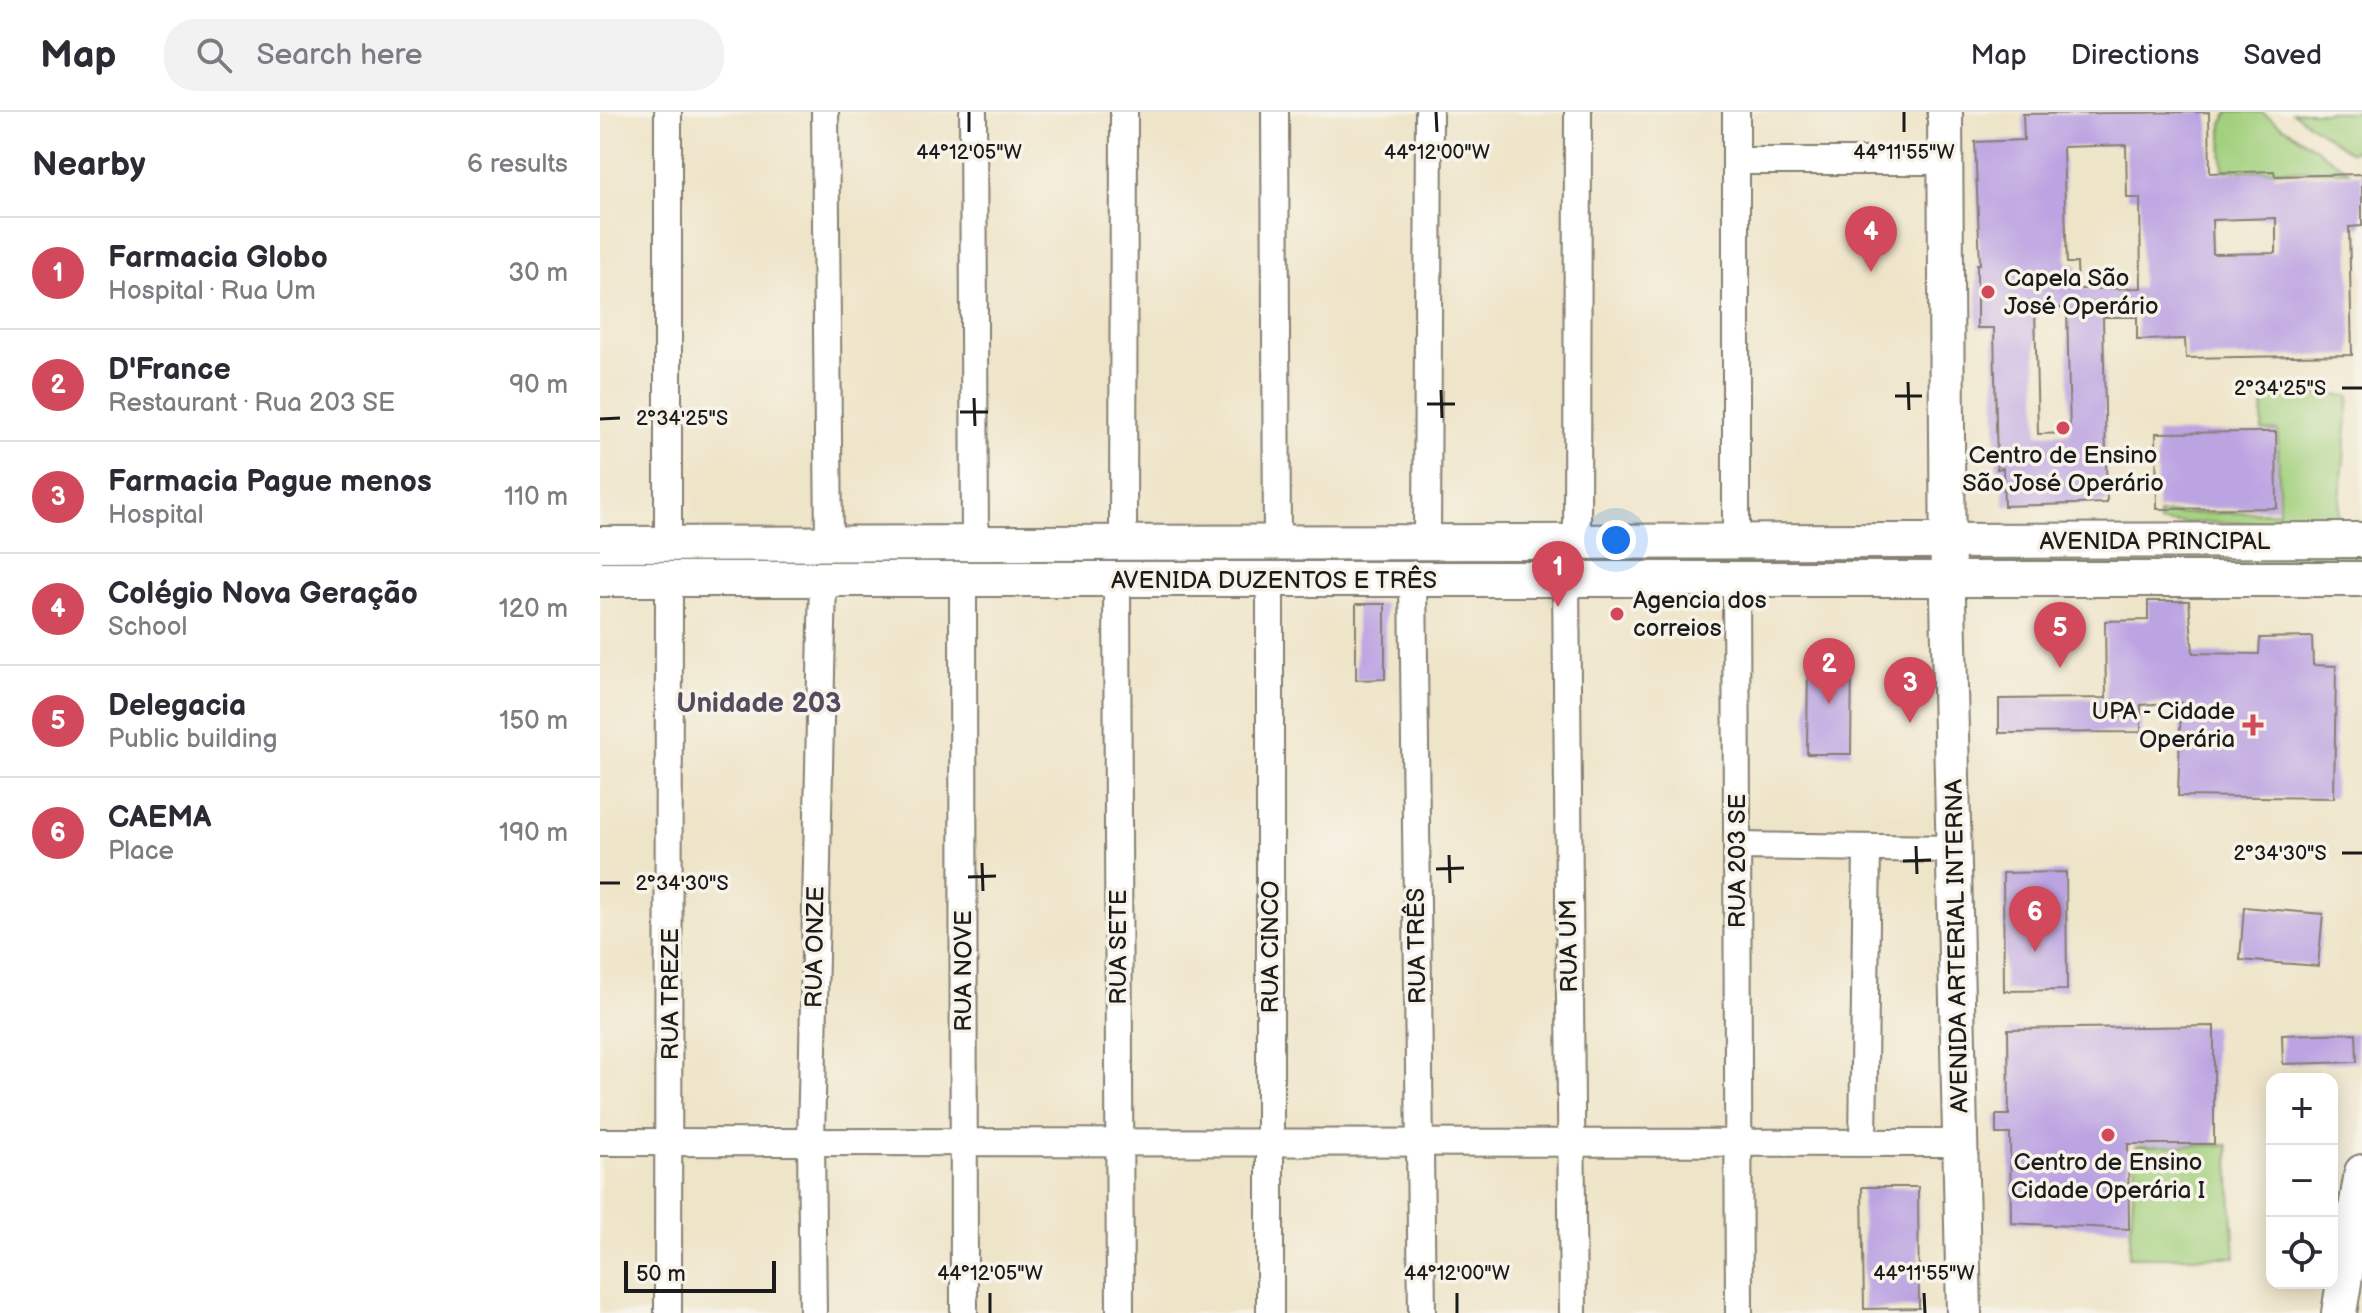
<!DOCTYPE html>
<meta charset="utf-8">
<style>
:root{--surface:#fff;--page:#f2f2f3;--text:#2b2b33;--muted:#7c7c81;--line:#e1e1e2;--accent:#d1495b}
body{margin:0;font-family:"Balsamiq Sans",sans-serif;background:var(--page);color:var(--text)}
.controls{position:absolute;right:24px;bottom:24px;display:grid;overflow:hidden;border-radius:16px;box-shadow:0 4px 20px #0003}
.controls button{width:72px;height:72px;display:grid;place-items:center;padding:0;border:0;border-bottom:2px solid var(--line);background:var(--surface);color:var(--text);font:40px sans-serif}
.scale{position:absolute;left:24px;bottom:20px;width:152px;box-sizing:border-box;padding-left:8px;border:4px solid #1c1c1c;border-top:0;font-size:22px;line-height:28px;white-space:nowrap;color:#1c1c1c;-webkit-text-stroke:6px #f7f3e8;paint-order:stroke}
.you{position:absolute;left:1016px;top:428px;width:28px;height:28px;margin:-20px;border:6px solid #fff;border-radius:50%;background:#1a73e8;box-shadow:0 0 0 12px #1a73e833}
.badge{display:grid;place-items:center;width:52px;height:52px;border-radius:50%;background:var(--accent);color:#fff;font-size:26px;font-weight:700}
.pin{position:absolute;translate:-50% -66px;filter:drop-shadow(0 2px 4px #0008)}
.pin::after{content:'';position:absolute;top:42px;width:28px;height:24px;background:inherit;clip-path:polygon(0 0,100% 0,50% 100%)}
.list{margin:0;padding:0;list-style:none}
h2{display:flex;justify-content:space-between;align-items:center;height:104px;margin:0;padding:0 32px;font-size:34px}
h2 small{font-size:26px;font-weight:400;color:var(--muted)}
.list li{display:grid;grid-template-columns:52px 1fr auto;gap:24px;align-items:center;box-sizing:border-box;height:112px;padding:0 32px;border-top:2px solid var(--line)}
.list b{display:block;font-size:30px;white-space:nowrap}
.list p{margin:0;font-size:26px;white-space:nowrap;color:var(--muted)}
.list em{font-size:26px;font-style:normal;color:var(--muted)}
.icon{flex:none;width:44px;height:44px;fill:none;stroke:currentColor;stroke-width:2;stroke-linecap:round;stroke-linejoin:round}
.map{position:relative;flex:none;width:1762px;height:1201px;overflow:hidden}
header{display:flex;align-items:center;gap:48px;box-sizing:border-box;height:112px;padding:0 40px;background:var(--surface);border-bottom:2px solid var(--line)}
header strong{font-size:38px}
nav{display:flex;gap:44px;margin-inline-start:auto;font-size:28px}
.search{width:560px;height:72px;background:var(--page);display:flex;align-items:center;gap:20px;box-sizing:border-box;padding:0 28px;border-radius:32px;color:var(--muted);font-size:30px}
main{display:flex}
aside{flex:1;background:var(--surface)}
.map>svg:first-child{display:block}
.green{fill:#a3d07e;stroke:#60764d;stroke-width:2}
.building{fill:#bca3e2;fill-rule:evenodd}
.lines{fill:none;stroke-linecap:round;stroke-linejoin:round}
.minor-casing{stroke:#858072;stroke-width:30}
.major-casing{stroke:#858072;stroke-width:38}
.minor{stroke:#fff;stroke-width:26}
.major{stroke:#fff;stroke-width:34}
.ticks{fill:none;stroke:#1c1c1c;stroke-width:3}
.poi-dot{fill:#d1495b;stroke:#f7f3e8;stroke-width:3}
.labels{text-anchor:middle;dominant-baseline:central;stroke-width:7;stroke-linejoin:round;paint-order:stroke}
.poi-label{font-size:24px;fill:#1c1c1c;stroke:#f7f3e8;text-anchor:start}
.street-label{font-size:24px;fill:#1c1c1c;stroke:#f7f3e8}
.quarter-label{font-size:28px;font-weight:bold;fill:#544b61;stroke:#f7f3e8}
.ticks-label{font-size:20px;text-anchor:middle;fill:#1c1c1c;stroke:#f7f3e8;stroke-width:7;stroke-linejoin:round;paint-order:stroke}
</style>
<header>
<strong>Map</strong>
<div class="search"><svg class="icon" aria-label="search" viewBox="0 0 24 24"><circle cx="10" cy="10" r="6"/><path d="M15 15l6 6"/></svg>Search here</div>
<nav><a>Map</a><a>Directions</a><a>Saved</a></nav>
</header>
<main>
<aside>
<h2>Nearby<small>6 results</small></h2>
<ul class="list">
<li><span class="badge">1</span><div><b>Farmacia Globo</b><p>Hospital · Rua Um</p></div><em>30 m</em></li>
<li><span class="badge">2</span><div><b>D'France</b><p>Restaurant · Rua 203 SE</p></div><em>90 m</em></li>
<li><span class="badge">3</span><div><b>Farmacia Pague menos</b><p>Hospital</p></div><em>110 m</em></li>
<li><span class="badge">4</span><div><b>Colégio Nova Geração</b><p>School</p></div><em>120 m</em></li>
<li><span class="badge">5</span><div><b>Delegacia</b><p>Public building</p></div><em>150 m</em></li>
<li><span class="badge">6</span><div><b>CAEMA</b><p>Place</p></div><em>190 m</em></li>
</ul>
</aside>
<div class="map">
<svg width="1762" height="1201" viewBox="0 0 1762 1201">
<rect width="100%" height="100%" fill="#f7f3e8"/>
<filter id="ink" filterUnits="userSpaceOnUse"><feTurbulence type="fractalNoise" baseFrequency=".0125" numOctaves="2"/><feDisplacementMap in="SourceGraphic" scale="16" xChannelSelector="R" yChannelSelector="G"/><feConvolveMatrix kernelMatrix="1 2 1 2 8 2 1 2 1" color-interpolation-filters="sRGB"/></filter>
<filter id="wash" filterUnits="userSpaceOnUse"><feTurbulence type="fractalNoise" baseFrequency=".006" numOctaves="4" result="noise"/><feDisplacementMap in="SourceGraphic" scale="32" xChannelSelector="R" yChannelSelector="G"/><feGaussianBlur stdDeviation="1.8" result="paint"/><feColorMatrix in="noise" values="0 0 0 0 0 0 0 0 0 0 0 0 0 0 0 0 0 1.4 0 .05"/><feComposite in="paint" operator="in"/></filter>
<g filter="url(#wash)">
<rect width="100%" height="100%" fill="#eee4c8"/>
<g class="green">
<path d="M1629,0H1661L1749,59L1623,58L1622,12Z"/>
<path d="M1692,0H1762V37L1750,40Z"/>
<path d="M1663,280L1750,284L1738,410L1559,411V402L1679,400L1678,319L1662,318Z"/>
<path d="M1314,440V454H0V441Z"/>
<path d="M1379,441L1762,442V456H1379Z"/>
<path d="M1628,1033L1635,1145H1529L1536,1034Z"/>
</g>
<g id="blocks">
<g class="building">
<path d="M1609,0L1610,61L1674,59L1675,64L1762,62V114L1749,115L1752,243L1586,246L1585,227L1537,228V205H1503L1507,391L1404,394L1403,356L1397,357L1394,216H1377V152H1380L1375,30L1424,28L1423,2ZM1526,33L1527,86H1540L1541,176L1478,177L1477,151H1467L1463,35ZM1676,106V141L1613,142L1612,108ZM1435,196H1467L1470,321L1438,322Z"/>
<path d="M1657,320H1676L1677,396L1557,397L1556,321Z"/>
<path d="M1548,489H1589L1593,541L1659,542L1660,526L1712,525L1713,553L1736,554L1734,686L1578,684L1581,590L1541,593V620L1399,621V587L1506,586L1505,509L1548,508Z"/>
<path d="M756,492H785V567L756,568Z"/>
<path d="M1208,542L1252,543L1251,642H1207Z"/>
<path d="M1466,760L1467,878L1404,879L1403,761Z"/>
<path d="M1644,795L1723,802L1718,854L1640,848Z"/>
<path d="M1614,914V1032H1528L1529,1117L1411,1111L1410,1022H1396V1003H1409L1408,917Z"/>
<path d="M1756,921L1757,950L1683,952L1682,923Z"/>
<path d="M1262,1075H1318L1319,1196L1264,1197Z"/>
</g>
</g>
</g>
<g filter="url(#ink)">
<use href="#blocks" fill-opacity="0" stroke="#858072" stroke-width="2"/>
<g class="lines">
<defs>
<g id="minor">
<path d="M225,0L229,431"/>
<path d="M373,0L375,430"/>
<path d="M675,0L677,429"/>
<path d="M1136,0V429"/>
<path d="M1136,49H1346"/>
<path d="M523,429L524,0"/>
<path d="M827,429L829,0"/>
<path d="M977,429L978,0"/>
<path d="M68,431V0"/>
<path d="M813,467L822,1201"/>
<path d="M1136,467L1139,1201"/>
<path d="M670,468V1201"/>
<path d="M966,468L973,1201"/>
<path d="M363,469L364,1201"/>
<path d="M517,469L520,1201"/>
<path d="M1137,734L1354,737"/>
<path d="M0,1030L1362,1031"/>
<path d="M1263,1030L1267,736"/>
<path d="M68,1201L69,468"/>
<path d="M213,1201L211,1030L223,468"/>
</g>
<g id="major">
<path d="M1345,0L1348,486L1364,1201"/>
<path d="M0,432L1762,428"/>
<path d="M0,467H1762"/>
<path d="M1739,1201L1762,1060"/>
</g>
</defs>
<use href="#minor" class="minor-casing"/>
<use href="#major" class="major-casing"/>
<use href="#minor" class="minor"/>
<use href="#major" class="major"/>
</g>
</g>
<path class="ticks" d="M369,0V20M836,0L837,20M1304,0V20M1308,270L1309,298M1742,276H1762M841,278L842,306M1295,284H1322M374,286L375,314M827,292H855M360,300H388M0,307L20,306M1316,734L1317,762M1742,741H1762M849,743L850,771M1303,749L1331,748M382,751L383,779M836,757L864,756M368,765L396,764M0,771H20M390,1181V1201M857,1181V1201M1324,1181L1325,1201"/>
<g class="poi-dot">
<circle cx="1388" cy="180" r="8"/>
<circle cx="1463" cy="316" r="8"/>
<circle cx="1017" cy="502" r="8"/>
<path d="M1649 601h8v8h8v8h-8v8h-8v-8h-8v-8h8z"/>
<circle cx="1508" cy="1023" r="8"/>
</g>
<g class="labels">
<g class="poi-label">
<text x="1404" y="166">Capela São<tspan x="1404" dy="28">José Operário</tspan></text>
<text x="1463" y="343" text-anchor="middle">Centro de Ensino<tspan x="1463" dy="28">São José Operário</tspan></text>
<text x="1033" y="488">Agencia dos<tspan x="1033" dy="28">correios</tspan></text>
<text x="1635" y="599" text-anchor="end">UPA - Cidade<tspan x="1635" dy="28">Operária</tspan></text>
<text x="1508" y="1050" text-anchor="middle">Centro de Ensino<tspan x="1508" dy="28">Cidade Operária I</tspan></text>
</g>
<g class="street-label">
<text x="1555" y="429">AVENIDA PRINCIPAL</text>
<text x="674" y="468">AVENIDA DUZENTOS E TRÊS</text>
<text transform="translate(1137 749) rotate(-90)">RUA 203 SE</text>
<text transform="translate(817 834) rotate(-91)">RUA TRÊS</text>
<text transform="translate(969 834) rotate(-91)">RUA UM</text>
<text transform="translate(1357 834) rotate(-91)">AVENIDA ARTERIAL INTERNA</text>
<text transform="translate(215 835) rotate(-89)">RUA ONZE</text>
<text transform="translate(518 835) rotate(-90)">RUA SETE</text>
<text transform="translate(670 835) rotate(-90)">RUA CINCO</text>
<text transform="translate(363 859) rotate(-90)">RUA NOVE</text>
<text transform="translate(70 882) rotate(-90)">RUA TREZE</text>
</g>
<g class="quarter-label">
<text x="159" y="591">Unidade 203</text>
</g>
</g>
<g class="ticks-label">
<text x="369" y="47">44°12'05"W</text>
<text x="837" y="47">44°12'00"W</text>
<text x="1304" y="47">44°11'55"W</text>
<text x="1680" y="283">2°34'25"S</text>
<text x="82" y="313">2°34'25"S</text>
<text x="1680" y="748">2°34'30"S</text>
<text x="82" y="778">2°34'30"S</text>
<text x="390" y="1168">44°12'05"W</text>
<text x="857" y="1168">44°12'00"W</text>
<text x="1324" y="1168">44°11'55"W</text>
</g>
</svg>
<div class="controls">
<button>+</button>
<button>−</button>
<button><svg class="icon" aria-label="locate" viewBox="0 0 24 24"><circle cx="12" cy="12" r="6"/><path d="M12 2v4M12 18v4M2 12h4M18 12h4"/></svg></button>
</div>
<div class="scale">50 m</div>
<div class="you"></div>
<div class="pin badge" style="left:958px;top:495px">1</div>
<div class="pin badge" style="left:1229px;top:592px">2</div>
<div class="pin badge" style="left:1310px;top:611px">3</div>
<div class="pin badge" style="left:1271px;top:160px">4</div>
<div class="pin badge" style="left:1460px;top:556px">5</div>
<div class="pin badge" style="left:1435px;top:840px">6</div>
</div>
</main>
